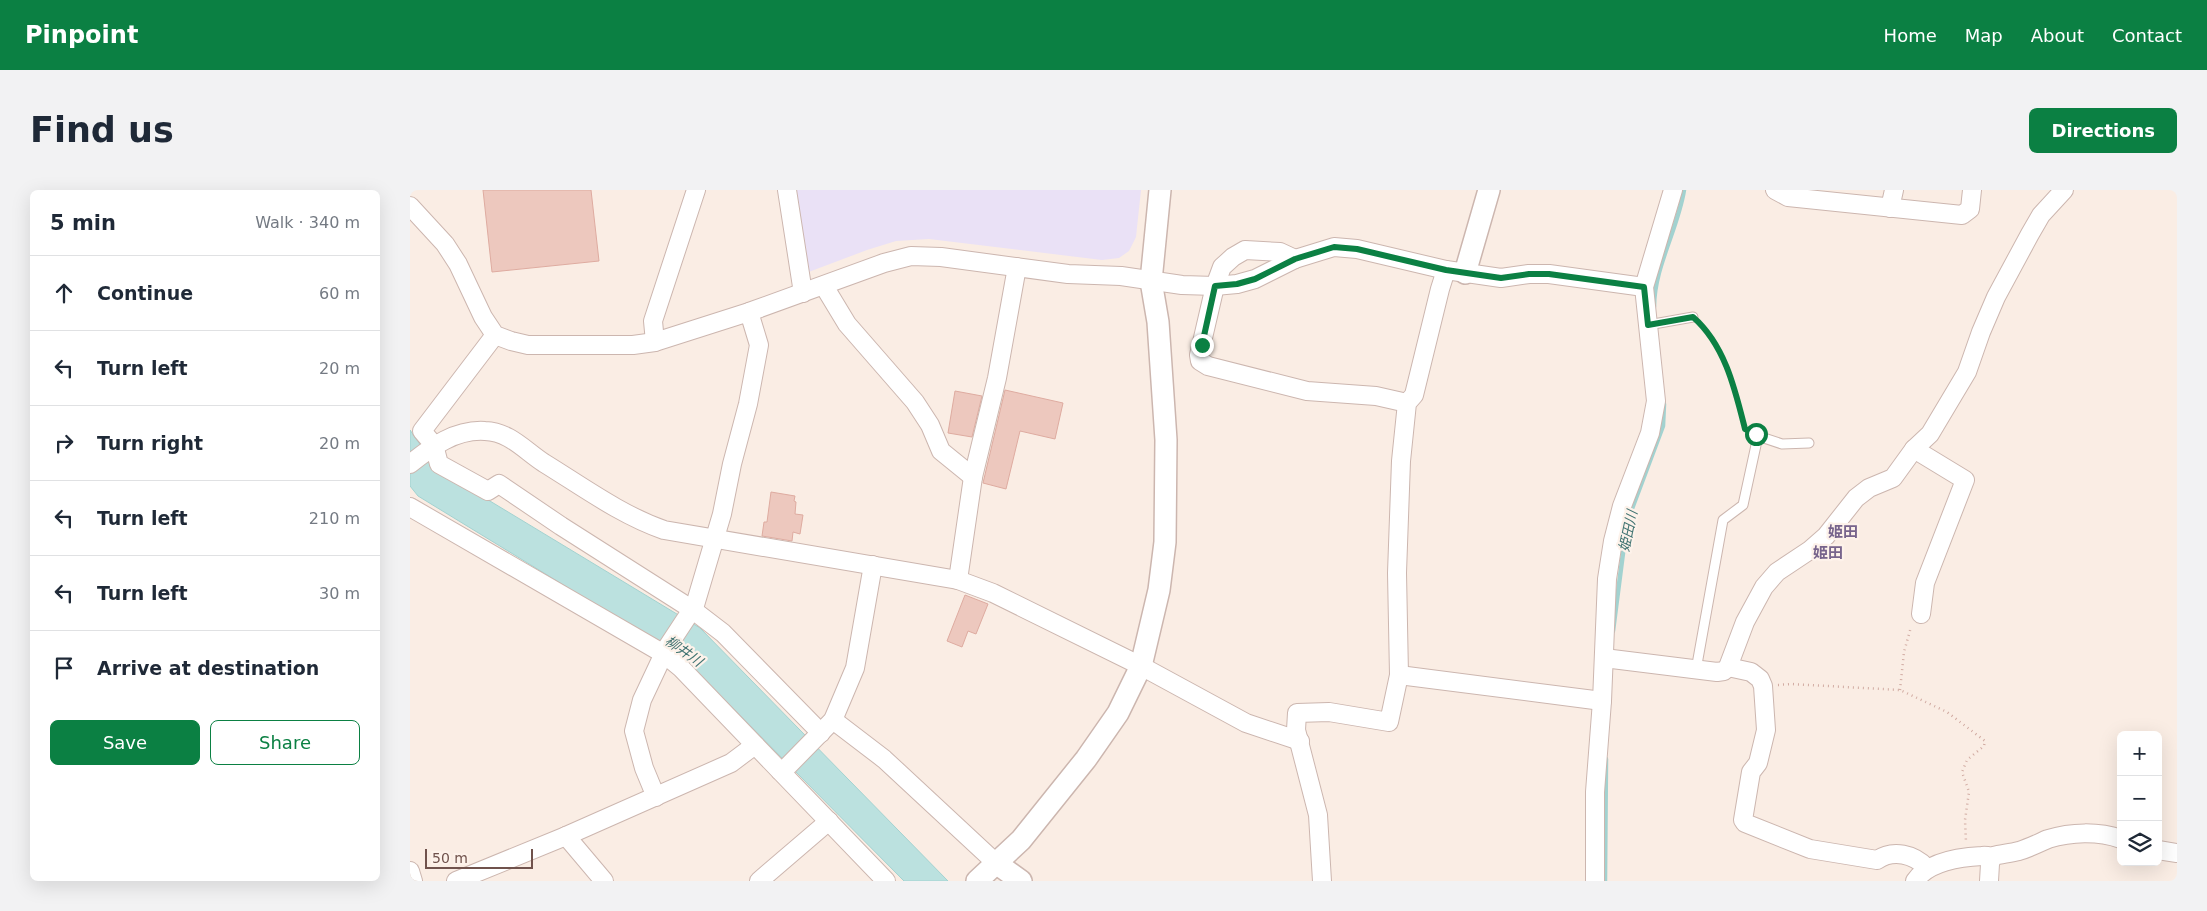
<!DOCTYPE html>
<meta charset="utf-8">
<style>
:root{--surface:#fff;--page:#f2f2f3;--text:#1f2937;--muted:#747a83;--line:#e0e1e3;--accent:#0b8043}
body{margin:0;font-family:"DejaVu Sans","Noto Sans JP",sans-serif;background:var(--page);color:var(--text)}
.controls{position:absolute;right:15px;bottom:15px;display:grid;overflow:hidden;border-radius:8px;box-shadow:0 5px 20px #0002}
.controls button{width:45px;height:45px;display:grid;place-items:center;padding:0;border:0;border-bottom:1px solid var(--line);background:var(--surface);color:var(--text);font:25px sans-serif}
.scale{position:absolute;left:15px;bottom:12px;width:108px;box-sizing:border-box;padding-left:5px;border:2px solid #70524c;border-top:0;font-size:14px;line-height:18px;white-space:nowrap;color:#70524c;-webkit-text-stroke:4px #fdf2ea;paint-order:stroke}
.stop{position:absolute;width:15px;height:15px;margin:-11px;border:4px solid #0b8043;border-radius:50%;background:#fff}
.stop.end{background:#0b8043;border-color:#fff;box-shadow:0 1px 5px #0008}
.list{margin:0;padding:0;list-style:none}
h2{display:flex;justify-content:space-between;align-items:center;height:65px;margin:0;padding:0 20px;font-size:21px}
h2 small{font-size:16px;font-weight:400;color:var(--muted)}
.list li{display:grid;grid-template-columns:32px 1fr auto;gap:15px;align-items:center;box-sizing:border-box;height:75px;padding:0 20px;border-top:1px solid var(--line)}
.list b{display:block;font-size:19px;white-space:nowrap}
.list em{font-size:16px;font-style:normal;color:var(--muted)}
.actions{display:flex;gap:10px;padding:15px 20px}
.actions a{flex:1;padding:11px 0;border:1px solid var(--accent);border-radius:8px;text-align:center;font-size:18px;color:var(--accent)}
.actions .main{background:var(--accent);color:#fff}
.icon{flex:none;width:28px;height:28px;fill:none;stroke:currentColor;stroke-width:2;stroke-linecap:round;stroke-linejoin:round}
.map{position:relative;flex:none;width:1767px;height:691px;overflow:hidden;border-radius:8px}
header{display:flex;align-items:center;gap:30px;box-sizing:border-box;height:70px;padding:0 25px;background:var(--accent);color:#fff}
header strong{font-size:24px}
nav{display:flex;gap:28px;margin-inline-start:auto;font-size:18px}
.intro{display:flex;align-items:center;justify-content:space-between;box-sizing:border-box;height:120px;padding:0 30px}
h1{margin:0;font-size:35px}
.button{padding:12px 22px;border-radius:8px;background:var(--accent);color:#fff;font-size:18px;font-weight:700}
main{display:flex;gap:30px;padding:0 30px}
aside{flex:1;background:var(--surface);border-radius:8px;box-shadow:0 5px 20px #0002}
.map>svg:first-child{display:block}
.education{fill:#eae1f6}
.water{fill:#bbe1df;stroke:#a2d2d0}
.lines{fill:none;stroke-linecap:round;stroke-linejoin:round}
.stream{stroke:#a2d2d0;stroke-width:4.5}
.building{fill:#edc8be;stroke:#deaba0}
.service-casing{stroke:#ccb6af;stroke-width:11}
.minor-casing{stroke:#ccb6af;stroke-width:20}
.tertiary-casing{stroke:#ccb6af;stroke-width:24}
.path{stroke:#d1aba2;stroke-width:2.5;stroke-dasharray:1 4;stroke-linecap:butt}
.service{stroke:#fff;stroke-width:9}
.minor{stroke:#fff;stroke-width:18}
.tertiary{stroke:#fff;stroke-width:21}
.route{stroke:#0b8043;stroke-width:6}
.labels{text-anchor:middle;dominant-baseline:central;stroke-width:4.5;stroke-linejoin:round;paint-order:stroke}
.water-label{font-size:14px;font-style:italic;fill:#427472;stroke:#fdf2ea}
.quarter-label{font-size:15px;font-weight:bold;fill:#77648c;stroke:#fdf2ea}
</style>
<header>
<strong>Pinpoint</strong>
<nav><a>Home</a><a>Map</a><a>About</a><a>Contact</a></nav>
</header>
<div class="intro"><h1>Find us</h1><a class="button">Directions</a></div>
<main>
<aside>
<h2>5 min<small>Walk · 340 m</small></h2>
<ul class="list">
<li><svg class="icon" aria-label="ahead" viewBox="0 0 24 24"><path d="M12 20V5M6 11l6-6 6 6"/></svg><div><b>Continue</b></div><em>60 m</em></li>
<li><svg class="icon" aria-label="left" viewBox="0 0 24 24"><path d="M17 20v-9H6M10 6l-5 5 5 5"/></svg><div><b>Turn left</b></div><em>20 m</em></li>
<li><svg class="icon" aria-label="right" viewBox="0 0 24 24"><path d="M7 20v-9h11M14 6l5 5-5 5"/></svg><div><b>Turn right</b></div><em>20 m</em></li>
<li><svg class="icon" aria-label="left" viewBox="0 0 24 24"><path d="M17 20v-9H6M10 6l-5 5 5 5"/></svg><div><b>Turn left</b></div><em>210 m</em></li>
<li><svg class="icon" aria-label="left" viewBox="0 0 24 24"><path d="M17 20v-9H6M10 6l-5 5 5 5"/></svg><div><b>Turn left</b></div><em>30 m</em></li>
<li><svg class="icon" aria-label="arrive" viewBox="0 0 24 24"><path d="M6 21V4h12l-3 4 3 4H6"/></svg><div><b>Arrive at destination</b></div></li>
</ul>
<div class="actions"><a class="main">Save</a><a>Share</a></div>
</aside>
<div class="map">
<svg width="1767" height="691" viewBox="0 0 1767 691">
<rect width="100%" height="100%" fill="#faede4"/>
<path class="education" d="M385,0H731L726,47L719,61L709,68L692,70L519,49L486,51L457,60L396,83Z"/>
<path class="water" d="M0,240L27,279L290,438L538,691H494L273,468L8,306L0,296Z"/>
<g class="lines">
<g class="stream">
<path d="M1244,117C1244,77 1268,39 1274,0"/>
<path d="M1203,441L1217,332L1253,236L1254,214"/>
<path d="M1195,691L1196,569"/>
</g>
</g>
<g class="building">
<path d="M73,0H181L189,71L82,82Z"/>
<path d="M595,200L653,213L645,249L610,241L596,299L573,293Z"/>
<path d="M545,201L572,206L562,247L538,243Z"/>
<path d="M361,302L385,306L384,311L386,312L385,324L393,325L390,344L383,342L382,351L352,346L354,332H357Z"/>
<path d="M555,405L578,414L566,444L558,441L552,457L537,451Z"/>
</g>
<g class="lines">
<defs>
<g id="service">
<path d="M1238,135L1283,127"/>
<path d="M1286,480L1313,330L1333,315L1348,246L1372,254L1399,253"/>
</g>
<g id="minor">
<path d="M377,0L393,103"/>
<path d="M1365,0L1378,7L1552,25L1560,19L1562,0"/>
<path d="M0,16L35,54L48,74L73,127L85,145L101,151L118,155H223L245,152L339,122L474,73L501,66L531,67L658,84L711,86L772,95L805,96L827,94L845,89L885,69L924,57L947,59L1036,80L1091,88L1119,84H1139L1234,97"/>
<path d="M1480,18L1484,0"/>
<path d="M885,69L870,62L835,60L823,67L812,77L805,96L789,165L790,171L798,176L897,201L966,206L997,213"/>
<path d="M414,96L437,134L505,212L520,235L531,261L563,287"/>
<path d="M85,145L12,241L24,255L29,274L78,301L89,294L151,336L283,420L313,443L411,543"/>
<path d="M245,152L243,131L286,0"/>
<path d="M1504,259L1555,290L1515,393L1511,424"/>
<path d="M0,274C21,257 46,239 75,241C100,242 114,260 134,273C173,297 211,325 254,340L548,390L583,403L731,476L836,533L890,551"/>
<path d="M0,317L254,464L271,478L476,691"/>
<path d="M548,390L563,287L587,188L607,77"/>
<path d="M1194,468L1307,482L1314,481L1318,477L1335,432L1354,397L1367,382L1400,360L1416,346L1446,308L1459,298L1483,288L1504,259L1520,244L1557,182L1571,142L1586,107L1620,44L1631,25L1654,0"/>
<path d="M1318,477L1341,482L1350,489L1353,496L1356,540L1348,573L1341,582L1333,630L1335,633L1400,659L1467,670C1483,659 1504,664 1517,678"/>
<path d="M989,485L1192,511"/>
<path d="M423,530L474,569L586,673"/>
<path d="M370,581L375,579L423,530L445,478L463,375"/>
<path d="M246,607L234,578L224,541L232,510L256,459L285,415L312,324L322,274L338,214L349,155L339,122"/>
<path d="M156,646L194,691"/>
<path d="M1748,660L1767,663"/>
<path d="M0,681L3,691"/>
<path d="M46,691L156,646L321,573L345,555"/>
<path d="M349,691L419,631"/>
<path d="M912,691L908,625L886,540L887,523L919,522L979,532L989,485L987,383L991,271L997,213L1004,205L1030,99L1036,80"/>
<path d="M1185,691V602L1192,511L1197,389L1203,351L1212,316L1240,243L1246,211L1234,97L1263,0"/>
<path d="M1505,691C1518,672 1550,667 1572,666C1575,665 1580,667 1583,666C1592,664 1601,663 1609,661C1619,658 1629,653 1638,649C1661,642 1688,641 1711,649"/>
<path d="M1579,691L1580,674L1582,667"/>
</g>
<g id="tertiary">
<path d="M1055,83L1079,0"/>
<path d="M586,673L611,691"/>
<path d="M567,691L611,650L676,569L708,523L731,476L749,400L755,352L756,250L748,132L741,91L750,0"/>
</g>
</defs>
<use href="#service" class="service-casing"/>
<use href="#minor" class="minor-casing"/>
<use href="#tertiary" class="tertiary-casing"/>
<g class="path">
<path d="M1290,134L1303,149L1322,189L1335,239L1338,240"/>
<path d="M1368,495L1381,494L1490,500L1537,522L1575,551L1574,556L1557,570L1552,582L1559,602L1555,630L1556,652"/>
<path d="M1490,500L1494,462L1501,437"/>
</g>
<use href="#service" class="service"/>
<use href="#minor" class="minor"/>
<use href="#tertiary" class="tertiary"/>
</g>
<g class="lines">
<path class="route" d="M792,155L805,96L827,94L845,89L885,69L924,57L947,59L1036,80L1091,88L1119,84H1139L1234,97L1238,135L1283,127C1315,155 1325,199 1335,239L1346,244"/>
</g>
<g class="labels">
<g class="water-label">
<text transform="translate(1218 341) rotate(-78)">姫田川</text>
<text transform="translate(274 461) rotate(35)">柳井川</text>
</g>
<g class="quarter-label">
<text x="1433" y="342">姫田</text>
<text x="1418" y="363">姫田</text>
</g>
</g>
</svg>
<div class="controls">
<button>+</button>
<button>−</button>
<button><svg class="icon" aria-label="layers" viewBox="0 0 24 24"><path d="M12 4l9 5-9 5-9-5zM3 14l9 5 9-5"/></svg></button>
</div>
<div class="scale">50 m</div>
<div class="stop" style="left:1346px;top:244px"></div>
<div class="stop end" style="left:792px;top:155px"></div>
</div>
</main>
